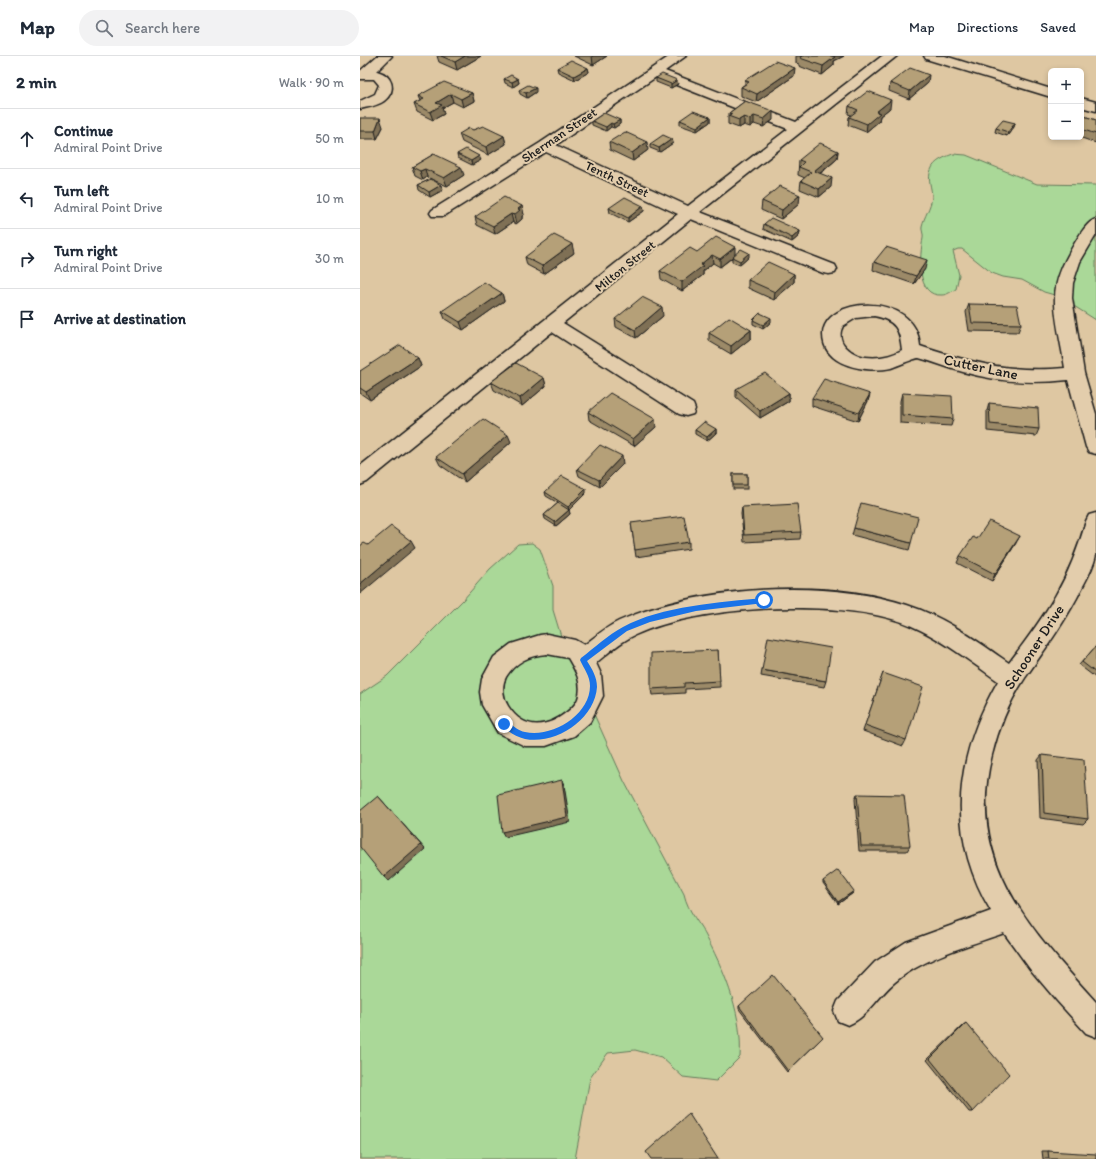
<!DOCTYPE html>
<meta charset="utf-8">
<style>
:root{--surface:#fff;--page:#f2f2f3;--text:#1f2937;--muted:#747a83;--line:#e0e1e3}
body{margin:0;font-family:Itim,sans-serif;background:var(--page);color:var(--text)}
.controls{position:absolute;right:12px;top:12px;display:grid;overflow:hidden;border-radius:6px;box-shadow:0 2px 6px #0003}
.controls button{width:36px;height:36px;display:grid;place-items:center;padding:0;border:0;border-bottom:1px solid var(--line);background:var(--surface);color:var(--text);font:20px sans-serif}
.stop{position:absolute;width:12px;height:12px;margin:-9px;border:3px solid #1a73e8;border-radius:50%;background:#fff}
.stop.end{background:#1a73e8;border-color:#fff;box-shadow:0 1px 4px #0008}
.list{margin:0;padding:0;list-style:none}
h2{display:flex;justify-content:space-between;align-items:center;height:52px;margin:0;padding:0 16px;font-size:17px}
h2 small{font-size:13px;font-weight:400;color:var(--muted)}
.list li{display:grid;grid-template-columns:26px 1fr auto;gap:12px;align-items:center;box-sizing:border-box;height:60px;padding:0 16px;border-top:1px solid var(--line)}
.list b{display:block;font-size:15px;white-space:nowrap}
.list p{margin:0;font-size:13px;white-space:nowrap;color:var(--muted)}
.list em{font-size:13px;font-style:normal;color:var(--muted)}
.icon{flex:none;width:22px;height:22px;fill:none;stroke:currentColor;stroke-width:2;stroke-linecap:round;stroke-linejoin:round}
.map{position:relative;flex:none;width:736px;height:1103px;overflow:hidden}
header{display:flex;align-items:center;gap:24px;box-sizing:border-box;height:56px;padding:0 20px;background:var(--surface);border-bottom:1px solid var(--line)}
header strong{font-size:19px}
nav{display:flex;gap:22px;margin-inline-start:auto;font-size:14px}
.search{width:280px;height:36px;background:var(--page);display:flex;align-items:center;gap:10px;box-sizing:border-box;padding:0 14px;border-radius:22px;color:var(--muted);font-size:15px}
main{display:flex}
aside{flex:1;background:var(--surface)}
.map>svg:first-child{display:block}
.green{fill:#aad898;stroke:#637a5a}
.lines{fill:none;stroke-linecap:round;stroke-linejoin:round}
.minor-casing{stroke:#1c1c1c;stroke-width:3}
.minor{fill:#e3cdac;fill-rule:evenodd}
.wall{fill:#9c8a67;stroke:#1c1c1c}
.shaded-wall{fill:#7f7054;stroke:#1c1c1c}
.building{fill:#b5a078;stroke:#1c1c1c}
.route{fill:#1a73e8}
.labels{text-anchor:middle;dominant-baseline:central;stroke-width:4;stroke-linejoin:round;paint-order:stroke}
.far-street-label{font-size:13px;fill:#1c1c1c;stroke:#e3cdac}
.street-label{font-size:15px;fill:#1c1c1c;stroke:#e3cdac}
</style>
<header>
<strong>Map</strong>
<div class="search"><svg class="icon" aria-label="search" viewBox="0 0 24 24"><circle cx="10" cy="10" r="6"/><path d="M15 15l6 6"/></svg>Search here</div>
<nav><a>Map</a><a>Directions</a><a>Saved</a></nav>
</header>
<main>
<aside>
<h2>2 min<small>Walk · 90 m</small></h2>
<ul class="list">
<li><svg class="icon" aria-label="ahead" viewBox="0 0 24 24"><path d="M12 20V5M6 11l6-6 6 6"/></svg><div><b>Continue</b><p>Admiral Point Drive</p></div><em>50 m</em></li>
<li><svg class="icon" aria-label="left" viewBox="0 0 24 24"><path d="M17 20v-9H6M10 6l-5 5 5 5"/></svg><div><b>Turn left</b><p>Admiral Point Drive</p></div><em>10 m</em></li>
<li><svg class="icon" aria-label="right" viewBox="0 0 24 24"><path d="M7 20v-9h11M14 6l5 5-5 5"/></svg><div><b>Turn right</b><p>Admiral Point Drive</p></div><em>30 m</em></li>
<li><svg class="icon" aria-label="arrive" viewBox="0 0 24 24"><path d="M6 21V4h12l-3 4 3 4H6"/></svg><div><b>Arrive at destination</b></div></li>
</ul>
</aside>
<div class="map">
<svg width="736" height="1103" viewBox="0 0 736 1103">
<rect width="100%" height="100%" fill="#dec7a2"/>
<filter id="ink" filterUnits="userSpaceOnUse"><feTurbulence type="fractalNoise" baseFrequency=".025" numOctaves="2"/><feDisplacementMap in="SourceGraphic" scale="8" xChannelSelector="R" yChannelSelector="G"/><feConvolveMatrix kernelMatrix="1 2 1 2 8 2 1 2 1" color-interpolation-filters="sRGB"/></filter>
<g filter="url(#ink)">
<g class="green">
<path d="M593,98L606,99L677,128L736,129V264L698,240L684,236L662,224L643,221L632,217L602,193H598L593,195L599,219L596,233C592,235 587,239 582,239C555,241 560,199 563,182C564,178 561,174 562,170C564,161 571,151 572,141C572,132 567,123 571,114C574,105 585,101 593,98Z"/>
<path d="M172,487L180,493L193,530V554L207,600L225,629L233,656L264,725L324,838C328,856 340,867 348,884C366,919 383,961 380,1001L356,1025L323,1021L301,1001L275,994L248,997L230,1022L215,1103H0V638L27,620L103,544L130,513L158,488Z"/>
</g>
<g class="lines">
<defs>
<g id="minor">
<path d="M17,0H32L17,15C32,19 38,34 24,45C17,50 8,51 0,53V45L15,38L19,29L14,23H0V15Z"/>
<path d="M310,0H326L305,15L436,66L522,0H537L340,156L475,209L477,213L475,217L469,218L463,217L331,163L203,267L333,348L335,353L333,358L326,360L319,358L192,276L7,426L0,429V410L318,158L186,96L84,160H72L70,157L72,154L180,87ZM296,21L428,73L328,150L196,89Z"/>
<path d="M564,0H585L691,33V41L566,3Z"/>
<path d="M721,42L736,46V55L721,51Z"/>
<path d="M736,163V179L720,206L713,227L712,242L724,317L736,358V398L729,396L726,391L708,324C672,328 638,326 603,316C588,312 574,306 559,302C555,302 537,310 531,312C508,317 463,311 463,279C463,240 556,234 560,290C610,307 652,317 705,312C702,291 694,261 695,242C695,221 706,202 716,185C721,177 727,166 736,163ZM514,260C536,264 540,274 542,294C526,303 500,306 486,291C480,285 479,277 483,270L496,262Z"/>
<path d="M736,457C736,470 736,486 736,499C734,509 728,521 723,530C707,563 686,592 665,622C649,646 639,671 632,699C605,805 670,873 736,946V981L726,977L697,945L670,913L644,877C608,890 565,901 535,926C518,940 508,961 488,969L478,965L474,955L478,945L515,906L546,886L631,855C585,778 595,700 638,625C608,604 577,579 542,566C475,543 340,549 275,579C260,586 248,597 236,607L241,618L243,640L230,666L214,680L186,690H165L138,677L122,649L120,636L122,623L134,601L151,588L180,579L187,578L215,584L224,589C235,581 246,571 259,565C338,530 466,522 547,549C585,561 617,585 649,607C686,558 709,526 726,465L729,459ZM187,598L208,602C215,614 222,625 219,639C218,646 212,652 207,656C186,673 163,674 148,650C143,642 141,630 146,621C155,606 170,599 187,598Z"/>
</g>
</defs>
<use href="#minor" class="minor-casing"/>
<use href="#minor" class="minor"/>
</g>
<g class="wall">
<path d="M77,0H121L97,14L79,6Z"/>
<path d="M214,0H247L233,9Z"/>
<path d="M436,0H484L474,5V9L462,19L439,10V8L436,7Z"/>
<path d="M197,12H228L229,16L215,24L198,16Z"/>
<path d="M434,20L396,46L381,40V31L385,28V24Z"/>
<path d="M296,22L318,28L311,32L296,26Z"/>
<path d="M144,23H158L159,27L153,31L145,27Z"/>
<path d="M530,27H568L549,43L529,35Z"/>
<path d="M159,34L176,36L167,42L160,38Z"/>
<path d="M112,37L114,45L103,51L93,46L82,52L84,58L73,64L57,56L54,48L60,45L58,40Z"/>
<path d="M385,45L413,64L403,71L394,68L390,71L384,69L379,72L368,68V60L369,59V57Z"/>
<path d="M489,50L530,52L520,60L519,65L506,76L488,69L489,61L491,59L488,58Z"/>
<path d="M721,59L736,64V87L719,81H721Z"/>
<path d="M350,61V66L337,75L320,69V64Z"/>
<path d="M0,62L23,71L17,83H0Z"/>
<path d="M260,64V68L254,72L251,71L246,75L232,69V65Z"/>
<path d="M655,67L654,71L647,80L635,76L636,72Z"/>
<path d="M113,74L144,80L146,88L128,99L102,86L99,78Z"/>
<path d="M312,83L313,87L300,96L290,92V88Z"/>
<path d="M249,86L288,94L273,105L250,94Z"/>
<path d="M478,95L477,103L460,118L471,131L459,141L440,133L441,125L445,122L438,119L439,104Z"/>
<path d="M74,98L104,119L87,130L71,123L83,134L70,141L59,134L58,129L71,123L67,121L63,124L55,120L52,111Z"/>
<path d="M97,98L121,104L112,109L98,102Z"/>
<path d="M402,145L439,148L421,163L401,154Z"/>
<path d="M162,150L164,159L162,160V163L156,168L153,166L135,178L117,169L115,161Z"/>
<path d="M283,150L284,155L268,166L250,157L249,152Z"/>
<path d="M404,168L440,175L439,180L432,186L403,173Z"/>
<path d="M337,196L375,199L389,201L380,209L372,206V202L360,211L353,207L343,215V219L322,235L301,223L300,215Z"/>
<path d="M214,197L184,218L167,209L165,201Z"/>
<path d="M514,206L565,213L554,228L513,214Z"/>
<path d="M434,218V226L414,244L388,232V224Z"/>
<path d="M142,237L144,245L103,274L85,263L82,255Z"/>
<path d="M609,248L661,268L658,276L609,275L606,256Z"/>
<path d="M303,260L276,282L256,271L255,263Z"/>
<path d="M393,264L411,266L403,273L393,268Z"/>
<path d="M391,274V282L371,298L349,285V277Z"/>
<path d="M58,302L61,310L10,344L0,337V315Z"/>
<path d="M184,322L186,330L162,350L134,334L131,326Z"/>
<path d="M376,333L429,337V345L400,362L376,341Z"/>
<path d="M542,337L593,363L591,370L540,367V345Z"/>
<path d="M510,338L508,345L498,365L452,350V342Z"/>
<path d="M629,347L679,373L676,380L627,375V355Z"/>
<path d="M228,356L296,371L274,390L229,364Z"/>
<path d="M356,373V377L347,385L335,378V374Z"/>
<path d="M151,386L105,426L80,409L76,401Z"/>
<path d="M263,408L240,431L219,420L217,413Z"/>
<rect x="373" y="418" width="14" height="15"/>
<path d="M185,436L226,437L209,454L210,458L196,470L185,463L184,459L198,447L186,440Z"/>
<path d="M382,451L441,476L440,483L384,486L381,458Z"/>
<path d="M271,467L329,486V493L276,501Z"/>
<path d="M494,472L551,487L549,494L492,479Z"/>
<path d="M617,483L656,487L632,525L597,507L600,500Z"/>
<path d="M736,590V622L719,609Z"/>
<path d="M358,594L360,631L325,633V637L292,639L291,633Z"/>
<path d="M402,614L466,625L464,631L401,620Z"/>
<path d="M523,617L546,684L543,690L503,675Z"/>
<path d="M682,699L728,763L723,768L680,762L678,704Z"/>
<path d="M497,738L550,790L547,795H499L495,743Z"/>
<path d="M463,825L493,837L478,848L463,827Z"/>
<path d="M379,950L463,981L427,1016L379,953Z"/>
<path d="M606,967L613,1056H609L567,1004L603,969Z"/>
<path d="M682,1095H688L736,1103H683Z"/>
</g>
<g class="shaded-wall">
<path d="M105,0H121L97,14L95,6Z"/>
<path d="M232,0H247L233,9Z"/>
<path d="M474,0H484L474,5V9L462,19L463,10L474,2Z"/>
<path d="M228,12L229,16L215,24L214,20Z"/>
<path d="M435,12L434,20L396,46L397,38Z"/>
<path d="M569,19L568,27L549,43L550,35Z"/>
<path d="M158,23L159,27L153,31L152,26Z"/>
<path d="M317,24L318,28L311,32V28Z"/>
<path d="M176,32V36L167,42L166,37Z"/>
<path d="M112,37L114,45L103,51L101,43Z"/>
<path d="M91,38L93,46L82,52L84,58L73,64L70,56L76,47Z"/>
<path d="M531,44L530,52L520,60L519,65L506,76L507,68L516,56Z"/>
<path d="M413,55V64L403,71L404,63Z"/>
<path d="M394,60V68L390,71V63Z"/>
<path d="M350,61V66L337,75V71Z"/>
<path d="M384,61V69L379,72V64Z"/>
<path d="M20,62L23,71L17,83L15,75Z"/>
<path d="M260,64V68L254,72L253,68Z"/>
<path d="M251,67V71L246,75V71Z"/>
<path d="M655,67L654,71L647,80L648,76Z"/>
<path d="M144,80L146,88L128,99L126,91Z"/>
<path d="M312,83L313,87L300,96L299,92Z"/>
<path d="M287,86L288,94L273,105L272,97Z"/>
<path d="M478,95L477,103L453,123L454,115Z"/>
<path d="M119,100L121,104L112,109L111,105Z"/>
<path d="M101,111L104,119L87,130L84,122Z"/>
<path d="M65,113L67,121L63,124L60,115Z"/>
<path d="M472,122L471,131L459,141V133Z"/>
<path d="M81,129L83,134L70,141L69,136Z"/>
<path d="M440,139L439,148L421,163L422,154Z"/>
<path d="M162,150L164,159L162,160V163L156,168L154,159L158,153Z"/>
<path d="M283,150L284,155L268,166V162Z"/>
<path d="M151,158L153,166L135,178L133,170Z"/>
<path d="M440,175L439,180L432,186V182Z"/>
<path d="M212,188L214,197L184,218L182,210Z"/>
<path d="M375,191V199L360,211V203Z"/>
<path d="M389,197V201L380,209V205Z"/>
<path d="M352,199L353,207L343,215V219L322,235V226L340,209Z"/>
<path d="M567,204L565,213L554,228L556,220Z"/>
<path d="M434,218V226L414,244L415,236Z"/>
<path d="M142,237L144,245L103,274L100,266Z"/>
<path d="M302,251L303,260L276,282L275,274Z"/>
<path d="M411,262V266L403,273V269Z"/>
<path d="M391,274V282L371,298V290Z"/>
<path d="M58,302L61,310L10,344L6,336Z"/>
<path d="M184,322L186,330L162,350L160,342Z"/>
<path d="M429,337V345L400,362V355Z"/>
<path d="M510,338L508,345L498,365L499,357Z"/>
<path d="M295,363L296,371L274,390L273,383Z"/>
<path d="M356,373V377L347,385V381Z"/>
<path d="M148,379L151,386L105,426L102,418Z"/>
<path d="M262,400L263,408L240,431L239,424Z"/>
<path d="M226,433V437L209,454L210,458L196,470L195,466L209,454L208,451Z"/>
<path d="M660,480L656,487L632,525L635,518Z"/>
<path d="M51,485L55,492L0,538V528Z"/>
<path d="M202,724L204,729L210,766L145,781L142,776Z"/>
<path d="M18,740L65,793L29,825L24,821Z"/>
<path d="M494,835L493,837L478,848V846Z"/>
</g>
<g class="building">
<path d="M81,0H105L95,6Z"/>
<path d="M440,0H471L475,1L463,10L440,2L442,1Z"/>
<path d="M211,4L228,12L214,20L197,12Z"/>
<path d="M415,5L435,12L397,38L381,31L389,26L385,24Z"/>
<path d="M550,12L569,19L550,35L530,27Z"/>
<path d="M302,18L317,24L311,28L296,22Z"/>
<path d="M151,19L158,23L152,26L144,23Z"/>
<path d="M84,26L112,37L101,43L91,38L76,47L82,49L70,56L54,48L64,43L58,40Z"/>
<path d="M168,29L176,32L166,37L159,34Z"/>
<path d="M508,35L531,44L516,56L520,57L507,68L489,61L498,54L489,50Z"/>
<path d="M385,45L413,55L404,63L394,60L390,63L384,61L379,64L368,60L372,58L369,57Z"/>
<path d="M333,55L350,61L337,71L320,64Z"/>
<path d="M244,57L260,64L253,68L251,67L246,71L232,65Z"/>
<path d="M721,59L736,64V78L721,73Z"/>
<path d="M0,62H20L15,75H0Z"/>
<path d="M643,64L655,67L648,76L636,72Z"/>
<path d="M123,70L144,80L126,91L99,78L109,72L113,74Z"/>
<path d="M265,76L287,86L272,97L249,86Z"/>
<path d="M303,79L312,83L299,92L290,88Z"/>
<path d="M460,87L478,95L454,115L472,122L459,133L441,125L451,116L439,111L444,106L439,104Z"/>
<path d="M106,93L119,100L111,105L97,98Z"/>
<path d="M74,98L101,111L84,122L65,113L60,115L52,111Z"/>
<path d="M71,123L81,129L69,136L58,129Z"/>
<path d="M420,130L440,139L422,154L402,145Z"/>
<path d="M144,141L162,150L158,153L160,154L154,159L151,158L133,170L115,161Z"/>
<path d="M265,141L283,150L268,162L249,152Z"/>
<path d="M411,162L440,175L432,182L404,168Z"/>
<path d="M194,179L212,188L182,210L165,201Z"/>
<path d="M356,181L375,191L360,203L352,199L340,209L343,210L322,226L300,215L330,192L337,196Z"/>
<path d="M526,191L567,204L556,220L514,206Z"/>
<path d="M381,193L389,197L380,205L372,201Z"/>
<path d="M408,206L434,218L415,236L388,224Z"/>
<path d="M124,226L142,237L100,266L82,255Z"/>
<path d="M282,241L302,251L275,274L255,263Z"/>
<path d="M609,248L657,249L661,268L612,267Z"/>
<path d="M400,257L411,262L403,269L393,264Z"/>
<path d="M369,261L391,274L371,290L349,277Z"/>
<path d="M40,289L58,302L6,336L0,332V315Z"/>
<path d="M156,307L184,322L160,342L131,326Z"/>
<path d="M405,317L429,337L400,355L376,333Z"/>
<path d="M464,323L510,338L499,357L452,342Z"/>
<path d="M250,337L295,363L273,383L228,356Z"/>
<path d="M542,337L592,340L593,363L542,359Z"/>
<path d="M629,347L678,352L679,373L630,368Z"/>
<path d="M123,363L148,379L102,418L76,401Z"/>
<path d="M344,366L356,373L347,381L335,374Z"/>
<path d="M240,389L262,400L239,424L217,413Z"/>
<rect x="373" y="418" width="14" height="11"/>
<path d="M202,420L226,433L208,451L185,436Z"/>
<path d="M198,447L209,454L195,466L184,459Z"/>
<path d="M501,447L558,461L551,487L494,472Z"/>
<path d="M437,448L441,476L384,479L382,451Z"/>
<path d="M324,460L329,486L275,494L271,467Z"/>
<path d="M629,465L660,480L635,518L600,500L613,481L617,483Z"/>
<path d="M31,470L51,485L0,528V490L4,487L8,489Z"/>
<path d="M408,581L471,592L466,625L402,614Z"/>
<path d="M736,590V617L722,606Z"/>
<path d="M358,594L360,625L324,627V631L291,633V597Z"/>
<path d="M523,617L563,631L546,684L505,669Z"/>
<path d="M682,699L724,704L728,763L684,757Z"/>
<path d="M202,724L207,761L142,776L138,739Z"/>
<path d="M497,738L544,739L550,790H501Z"/>
<path d="M18,740L61,789L24,821L0,791V755Z"/>
<path d="M478,814L494,835L478,846L463,825Z"/>
<path d="M413,919L463,981L428,1015L379,950Z"/>
<path d="M606,967L649,1018L613,1056L570,1003Z"/>
<path d="M329,1058L358,1103H291L286,1096Z"/>
<path d="M688,1095L736,1098V1103H689Z"/>
</g>
</g>
<path class="route" d="M404,542L408,544L404,547L336,555L290,566L267,575L227,605C232,613 237,621 237,631C235,663 196,689 165,683C156,681 149,676 142,670V665L144,664C152,668 157,675 165,676C192,682 230,659 230,630C230,620 224,613 220,604L221,602C234,592 248,579 263,571C301,550 361,546 404,542Z"/>
<g class="labels">
<g class="far-street-label">
<text transform="translate(199 79) rotate(-34)">Sherman Street</text>
<text transform="translate(257 123) rotate(25)">Tenth Street</text>
<text transform="translate(265 210) rotate(-39)">Milton Street</text>
</g>
<g class="street-label">
<text transform="translate(621 311) rotate(12)">Cutter Lane</text>
<text transform="translate(674 591) rotate(-57)">Schooner Drive</text>
</g>
</g>
</svg>
<div class="controls">
<button>+</button>
<button>−</button>
</div>
<div class="stop" style="left:404px;top:544px"></div>
<div class="stop end" style="left:144px;top:668px"></div>
</div>
</main>
